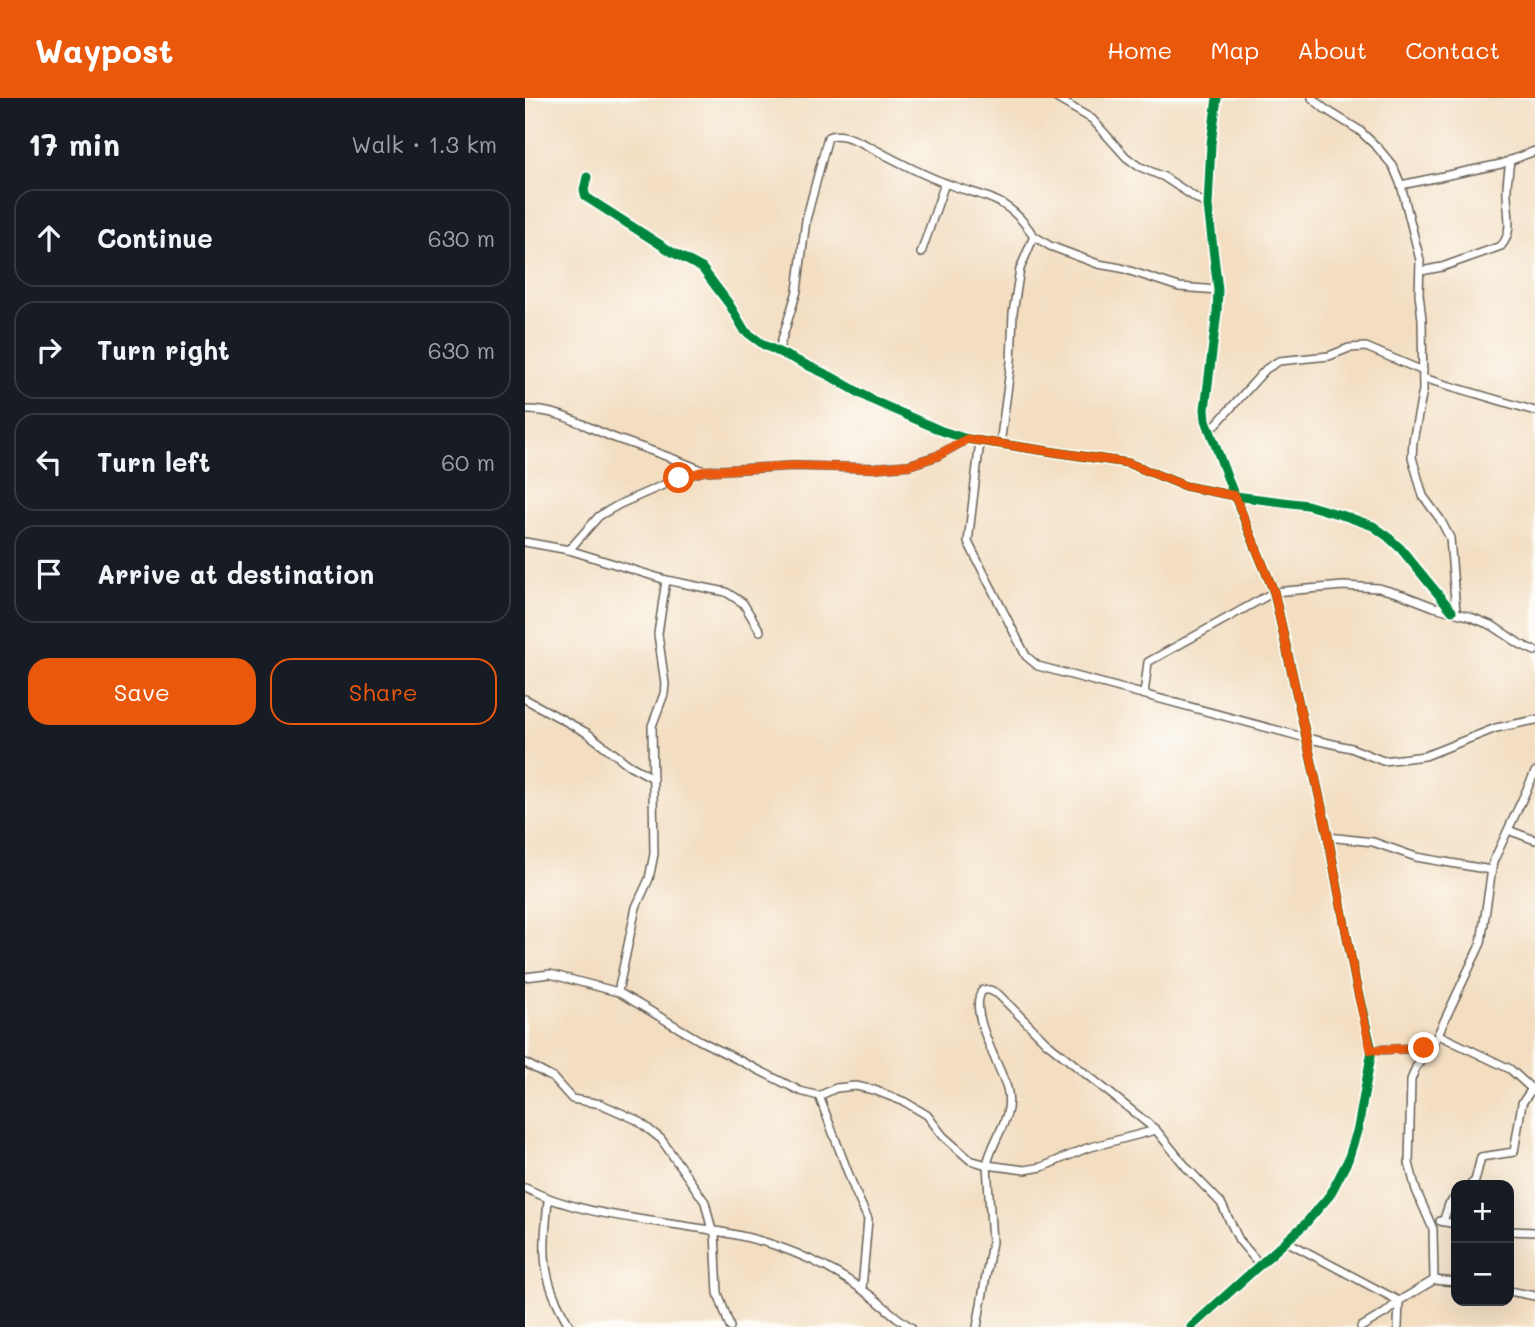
<!DOCTYPE html>
<meta charset="utf-8">
<style>
:root{--surface:#171b24;--page:#242831;--text:#f1f3f6;--muted:#9ea1a6;--line:#363941;--accent:#ea580c}
body{margin:0;font-family:Mali,sans-serif;background:var(--page);color:var(--text)}
.controls{position:absolute;right:21px;bottom:21px;display:grid;overflow:hidden;border-radius:14px;box-shadow:0 7px 28px #0002}
.controls button{width:63px;height:63px;display:grid;place-items:center;padding:0;border:0;border-bottom:2px solid var(--line);background:var(--surface);color:var(--text);font:35px sans-serif}
.stop{position:absolute;width:21px;height:21px;margin:-16px;border:5px solid #ea580c;border-radius:50%;background:#fff}
.stop.end{background:#ea580c;border-color:#fff;box-shadow:0 2px 7px #0008}
.list{margin:0;padding:0;list-style:none}
h2{display:flex;justify-content:space-between;align-items:center;height:91px;margin:0;padding:0 28px;font-size:30px}
h2 small{font-size:23px;font-weight:400;color:var(--muted)}
.list li{display:grid;grid-template-columns:46px 1fr auto;gap:21px;align-items:center;box-sizing:border-box;height:98px;margin:0 14px 14px;padding:0 14px;border:2px solid var(--line);border-radius:21px}
.list b{display:block;font-size:26px;white-space:nowrap}
.list em{font-size:23px;font-style:normal;color:var(--muted)}
.actions{display:flex;gap:14px;padding:21px 28px}
.actions a{flex:1;padding:16px 0;border:2px solid var(--accent);border-radius:21px;text-align:center;font-size:24px;color:var(--accent)}
.actions .main{background:var(--accent);color:#fff}
.icon{flex:none;width:38px;height:38px;fill:none;stroke:currentColor;stroke-width:2;stroke-linecap:round;stroke-linejoin:round}
.map{position:relative;flex:none;width:1010px;height:1229px;overflow:hidden}
header{display:flex;align-items:center;gap:42px;box-sizing:border-box;height:98px;padding:0 35px;background:var(--accent);color:#fff}
header strong{font-size:33px}
nav{display:flex;gap:38px;margin-inline-start:auto;font-size:24px}
main{display:flex}
aside{flex:1;background:var(--surface)}
.map>svg:first-child{display:block}
.lines{fill:none;stroke-linecap:round;stroke-linejoin:round}
.minor-casing{stroke:#676056;stroke-width:10}
.minor{stroke:#fff;stroke-width:7}
.cycleway-casing{stroke:#fdfcf7;stroke-width:13}
.cycleway{stroke:#00873e;stroke-width:9}
.route{stroke:#ea580c;stroke-width:9}
</style>
<header>
<strong>Waypost</strong>
<nav><a>Home</a><a>Map</a><a>About</a><a>Contact</a></nav>
</header>
<main>
<aside>
<h2>17 min<small>Walk · 1.3 km</small></h2>
<ul class="list">
<li><svg class="icon" aria-label="ahead" viewBox="0 0 24 24"><path d="M12 20V5M6 11l6-6 6 6"/></svg><div><b>Continue</b></div><em>630 m</em></li>
<li><svg class="icon" aria-label="right" viewBox="0 0 24 24"><path d="M7 20v-9h11M14 6l5 5-5 5"/></svg><div><b>Turn right</b></div><em>630 m</em></li>
<li><svg class="icon" aria-label="left" viewBox="0 0 24 24"><path d="M17 20v-9H6M10 6l-5 5 5 5"/></svg><div><b>Turn left</b></div><em>60 m</em></li>
<li><svg class="icon" aria-label="arrive" viewBox="0 0 24 24"><path d="M6 21V4h12l-3 4 3 4H6"/></svg><div><b>Arrive at destination</b></div></li>
</ul>
<div class="actions"><a class="main">Save</a><a>Share</a></div>
</aside>
<div class="map">
<svg width="1010" height="1229" viewBox="0 0 1010 1229">
<rect width="100%" height="100%" fill="#fdfcf7"/>
<filter id="ink" filterUnits="userSpaceOnUse"><feTurbulence type="fractalNoise" baseFrequency=".0143" numOctaves="2"/><feDisplacementMap in="SourceGraphic" scale="14" xChannelSelector="R" yChannelSelector="G"/><feConvolveMatrix kernelMatrix="1 2 1 2 8 2 1 2 1" color-interpolation-filters="sRGB"/></filter>
<filter id="wash" filterUnits="userSpaceOnUse"><feTurbulence type="fractalNoise" baseFrequency=".00686" numOctaves="4" result="noise"/><feDisplacementMap in="SourceGraphic" scale="28" xChannelSelector="R" yChannelSelector="G"/><feGaussianBlur stdDeviation="1.57" result="paint"/><feColorMatrix in="noise" values="0 0 0 0 0 0 0 0 0 0 0 0 0 0 0 0 0 1.4 0 .05"/><feComposite in="paint" operator="in"/></filter>
<g filter="url(#wash)">
<rect width="100%" height="100%" fill="#f3dec2"/>
</g>
<g filter="url(#ink)">
<g class="lines">
<defs>
<g id="minor">
<path d="M531,0L567,21L601,59L613,68L639,79L683,108"/>
<path d="M787,0L800,11L834,32L853,50L868,68L876,87L895,162L894,196L897,221L898,292L888,343L887,359L898,398L915,421L925,440L931,514"/>
<path d="M62,79L59,92L61,99L147,154L177,170L204,206L220,233L239,247L305,278L347,302L417,333L442,341L603,365L660,388L710,398L782,407L823,419L848,428L862,438L876,451L927,513"/>
<path d="M876,87L976,66L1010,53"/>
<path d="M396,155L420,85"/>
<path d="M896,173L917,169L976,148C990,133 981,111 982,91C982,82 984,72 985,62"/>
<path d="M253,254L272,193L281,122L303,39C314,34 328,41 339,46C367,60 394,76 423,86C442,94 462,96 479,107C492,115 500,126 509,138"/>
<path d="M898,280L1010,313"/>
<path d="M0,312C33,311 57,327 87,339C118,350 149,360 179,373"/>
<path d="M685,333L741,271L754,263L804,258L824,250L841,249L898,273"/>
<path d="M455,343L443,444L501,558L513,568L781,640L826,650L858,663L900,658L971,630L1010,622"/>
<path d="M475,347L486,264L488,215L495,171L509,138L525,148L573,166L596,170L654,189L693,192"/>
<path d="M0,444L44,452L141,482L201,494L218,505L235,533"/>
<path d="M44,452L74,418L95,406L154,380L179,373L267,368L348,370L384,367L412,358L442,341"/>
<path d="M619,596L623,564L749,494L818,488L854,490L878,497L909,509L943,518L968,528L995,546L1010,553"/>
<path d="M0,601L62,635L104,667L128,680"/>
<path d="M983,732L1010,742"/>
<path d="M803,739L848,744L891,759L966,772"/>
<path d="M0,879L25,876L93,894L174,942L275,993L294,998L311,990L331,988L349,992L380,1004L402,1017L418,1038L445,1062L462,1067L500,1072L517,1069L562,1050L631,1032"/>
<path d="M93,894L111,809L124,781L129,756L127,628L139,596L140,586L133,536L141,482"/>
<path d="M914,937L985,971L1009,993"/>
<path d="M906,951L891,969L886,982L884,1065L891,1092L908,1131L909,1182"/>
<path d="M847,952L899,950L906,951L956,845L968,764L1010,674"/>
<path d="M0,965L28,980L47,1001L76,1006L112,1022L136,1041L180,1104L187,1133"/>
<path d="M294,998L330,1093L343,1121L337,1191"/>
<path d="M945,1087L950,1083L956,1059L989,1054L997,1005L1007,991"/>
<path d="M0,1090C74,1127 170,1121 249,1147C281,1158 312,1173 339,1193C356,1204 368,1219 386,1229"/>
<path d="M23,1102C21,1126 17,1155 23,1179C27,1197 36,1213 45,1229"/>
<path d="M915,1123L931,1126"/>
<path d="M918,1124L924,1106L931,1099"/>
<path d="M984,1133L1010,1134"/>
<path d="M190,1134L193,1195L205,1229"/>
<path d="M761,1143L874,1203L860,1215L836,1229"/>
<path d="M984,1193L1010,1198"/>
<path d="M452,1229L467,1144L462,1067C467,1040 490,1020 482,990C476,970 441,910 458,892H465L473,896L521,944L631,1032L662,1070L696,1105L714,1142L735,1167"/>
<path d="M666,1229L780,1126L805,1097L823,1062L833,1030L847,952L831,886L802,733L749,494L702,379L681,322L680,311L692,214L693,192L683,108L686,46L692,0"/>
<path d="M873,1229L874,1203L909,1182L931,1184"/>
</g>
</defs>
<use href="#minor" class="minor-casing"/>
<use href="#minor" class="minor"/>
<defs>
<g id="cycleway">
<path d="M62,79L59,92L61,99L147,154L177,170L204,206L220,233L239,247L305,278L347,302L417,333L442,341L603,365L660,388L710,398L782,407L823,419L848,428L862,438L876,451L927,513"/>
<path d="M666,1229L780,1126L805,1097L823,1062L833,1030L847,952L831,886L802,733L749,494L702,379L681,322L680,311L692,214L693,192L683,108L686,46L692,0"/>
</g>
</defs>
<use href="#cycleway" class="cycleway-casing"/>
<use href="#cycleway" class="cycleway"/>
</g>
</g>
<g class="lines" filter="url(#ink)">
<path class="route" d="M154,380L179,373L268,368L348,370L384,367L412,358L442,341L603,365L660,388L710,398L749,494L802,733L831,886L846,952L899,950"/>
</g>
</svg>
<div class="controls">
<button>+</button>
<button>−</button>
</div>
<div class="stop" style="left:154px;top:380px"></div>
<div class="stop end" style="left:899px;top:950px"></div>
</div>
</main>
